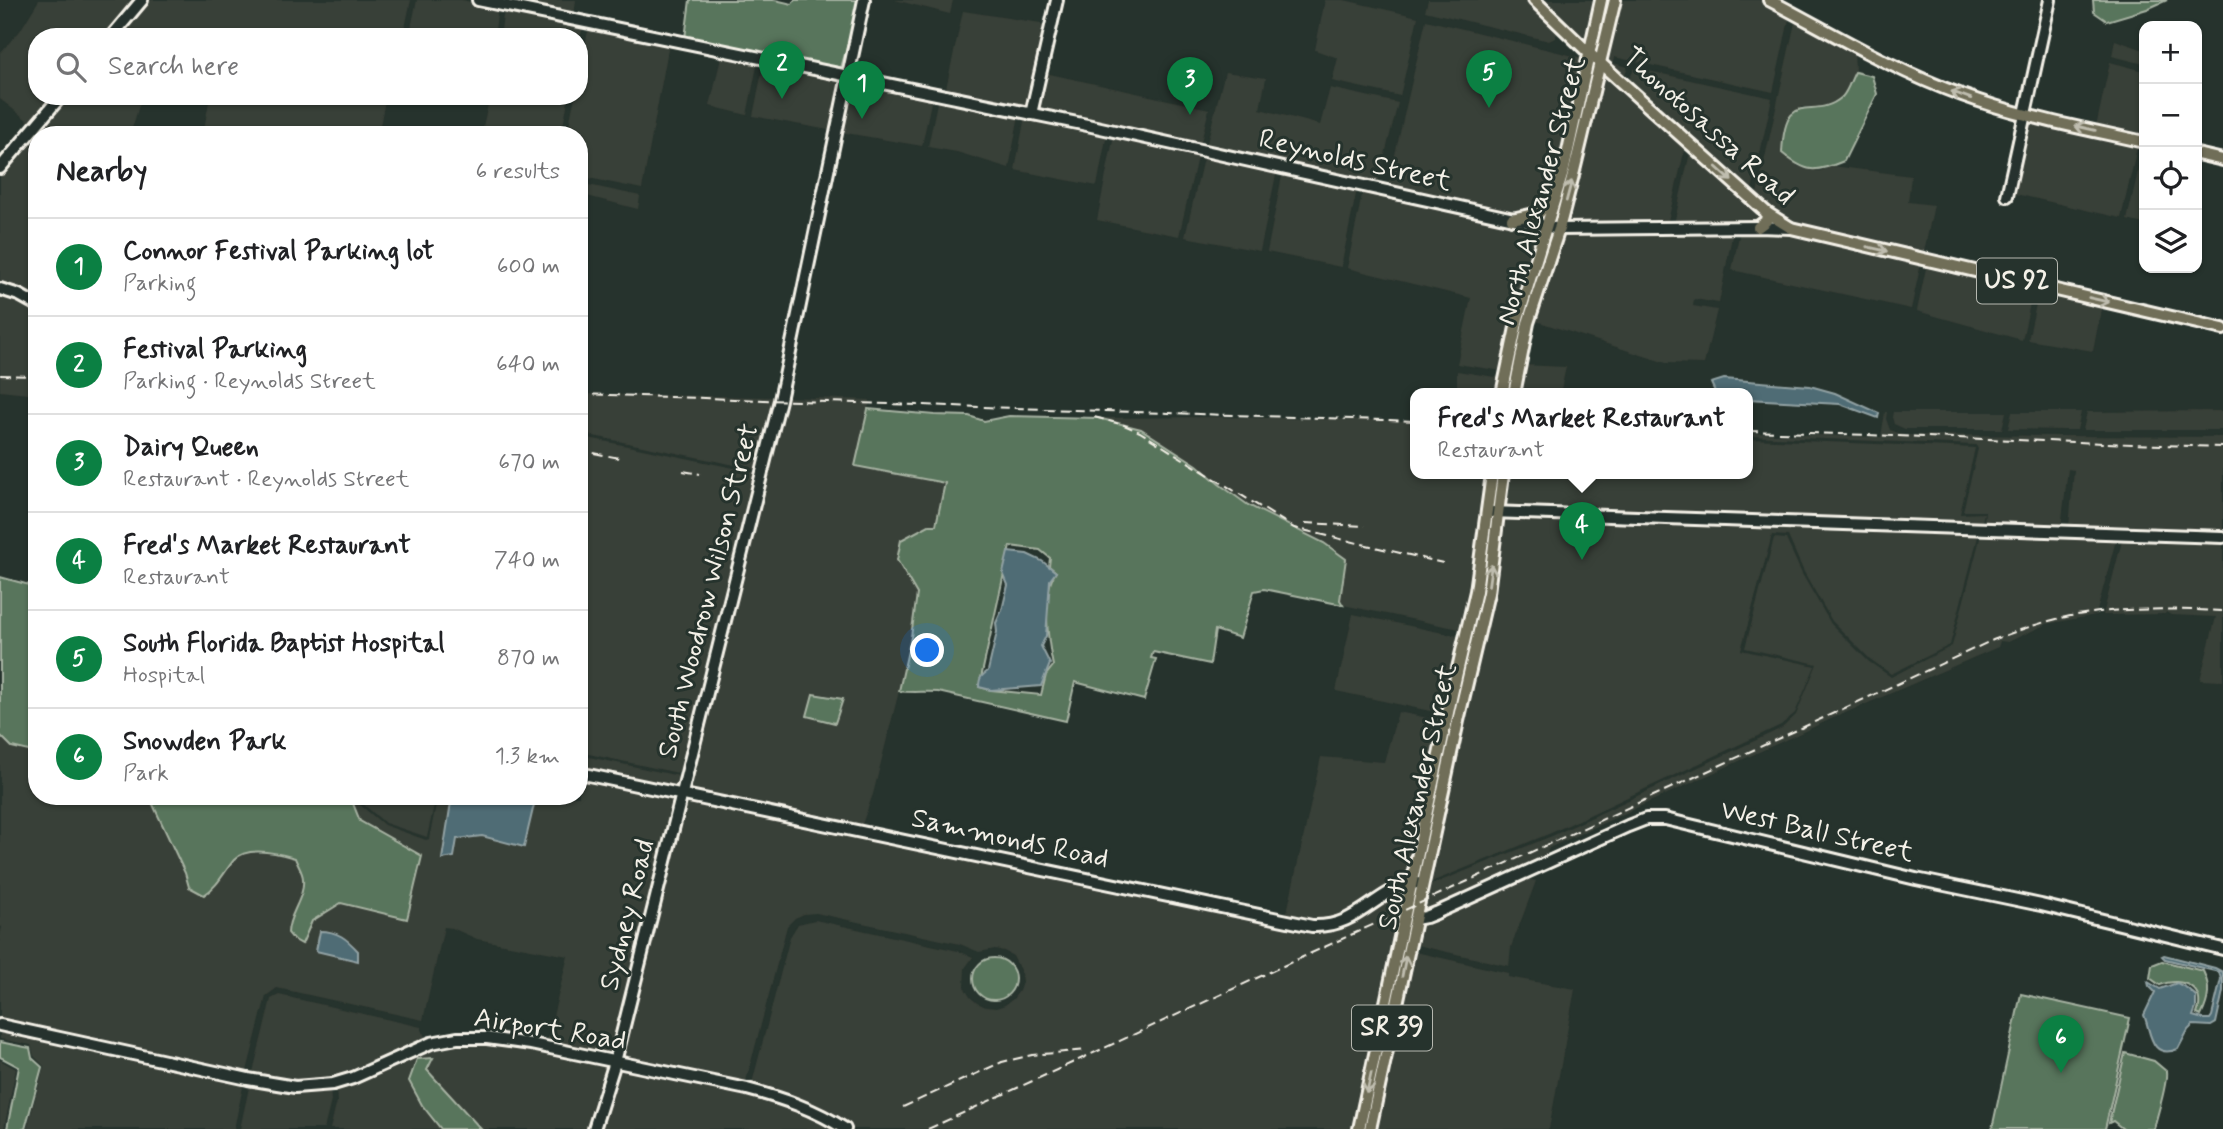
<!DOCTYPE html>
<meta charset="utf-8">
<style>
:root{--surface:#fff;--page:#f6f6f6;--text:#202124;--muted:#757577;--line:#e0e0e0;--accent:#0b8043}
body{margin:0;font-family:Mynerve,sans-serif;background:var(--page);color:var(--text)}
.controls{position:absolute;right:21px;top:21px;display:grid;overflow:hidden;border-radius:14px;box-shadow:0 2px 5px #0004}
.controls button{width:63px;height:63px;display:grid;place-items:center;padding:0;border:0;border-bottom:2px solid var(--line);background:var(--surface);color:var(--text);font:35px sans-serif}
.you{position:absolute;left:928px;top:651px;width:24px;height:24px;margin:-18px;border:5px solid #fff;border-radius:50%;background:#1a73e8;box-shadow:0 0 0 10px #1a73e833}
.badge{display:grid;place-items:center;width:46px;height:46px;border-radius:50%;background:var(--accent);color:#fff;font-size:23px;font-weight:700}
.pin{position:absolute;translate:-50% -58px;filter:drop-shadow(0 2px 4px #0008)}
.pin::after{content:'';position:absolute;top:37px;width:24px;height:21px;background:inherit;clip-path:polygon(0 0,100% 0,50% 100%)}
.popup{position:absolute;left:1410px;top:388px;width:343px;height:91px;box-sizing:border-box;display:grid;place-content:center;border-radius:14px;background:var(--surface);filter:drop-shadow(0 2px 5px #0005);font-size:23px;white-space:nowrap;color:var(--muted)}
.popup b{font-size:26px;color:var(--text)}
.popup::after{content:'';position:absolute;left:50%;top:100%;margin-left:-14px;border:14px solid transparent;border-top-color:var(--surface)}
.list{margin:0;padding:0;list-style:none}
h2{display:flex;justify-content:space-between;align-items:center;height:91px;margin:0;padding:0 28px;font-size:30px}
h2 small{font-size:23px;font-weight:400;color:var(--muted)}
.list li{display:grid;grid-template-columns:46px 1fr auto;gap:21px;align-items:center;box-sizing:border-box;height:98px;padding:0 28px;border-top:2px solid var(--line)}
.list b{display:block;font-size:26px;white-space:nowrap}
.list p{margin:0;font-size:23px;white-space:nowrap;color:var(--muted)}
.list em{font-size:23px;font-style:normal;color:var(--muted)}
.icon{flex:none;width:38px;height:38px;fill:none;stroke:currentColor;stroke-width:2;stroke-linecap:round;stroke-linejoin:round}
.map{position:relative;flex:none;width:2223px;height:1129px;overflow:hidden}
.search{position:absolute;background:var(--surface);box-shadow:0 2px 5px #0004;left:28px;top:28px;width:560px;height:77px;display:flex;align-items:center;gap:18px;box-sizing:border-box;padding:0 24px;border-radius:28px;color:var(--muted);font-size:26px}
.panel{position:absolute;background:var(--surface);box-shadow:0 2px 5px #0004;left:28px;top:126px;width:560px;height:679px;border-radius:28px}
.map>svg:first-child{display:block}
.built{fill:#393f37}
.green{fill:#59745b;stroke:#a6b2a2;stroke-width:2;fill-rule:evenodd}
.water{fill:#4f6c75;stroke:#91a1a3;stroke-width:2}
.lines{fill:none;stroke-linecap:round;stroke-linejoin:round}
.secondary-casing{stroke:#f4f1e8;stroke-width:16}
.primary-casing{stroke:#f4f1e8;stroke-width:16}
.secondary{stroke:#26332d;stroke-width:10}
.primary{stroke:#706e59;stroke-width:10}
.rail{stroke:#f4f1e8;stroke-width:2;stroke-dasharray:10 5;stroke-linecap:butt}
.oneway{stroke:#bfbdaf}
.labels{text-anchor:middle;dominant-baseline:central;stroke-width:6;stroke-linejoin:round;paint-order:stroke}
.shield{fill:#26332d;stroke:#b6b8b0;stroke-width:2}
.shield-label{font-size:26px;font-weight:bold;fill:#f4f1e8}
.street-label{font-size:28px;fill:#f4f1e8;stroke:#26332d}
</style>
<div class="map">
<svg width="2223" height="1129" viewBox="0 0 2223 1129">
<rect width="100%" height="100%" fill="#26332d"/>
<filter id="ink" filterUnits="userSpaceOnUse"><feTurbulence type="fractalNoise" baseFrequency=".0143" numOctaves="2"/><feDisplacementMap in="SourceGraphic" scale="14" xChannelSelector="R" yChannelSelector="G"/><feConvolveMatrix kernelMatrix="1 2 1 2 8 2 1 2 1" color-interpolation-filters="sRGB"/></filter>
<g filter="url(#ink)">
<g class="built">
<path d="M39,0H137L107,37H37V96H57L32,124L0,99V53L20,31Z"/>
<path d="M146,0H411L403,37H211L186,29L185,37H115Z"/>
<path d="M417,0H462L498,8L494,37H409Z"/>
<path d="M506,0H576L574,16L506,2Z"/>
<path d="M895,0H953L950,14Z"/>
<path d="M1325,0H1344L1418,17L1400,96L1332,81L1338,58L1315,50Z"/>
<path d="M1428,0H1529L1559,29L1558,31L1555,38L1549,41L1425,11Z"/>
<path d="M1539,0H1597L1588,47Z"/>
<path d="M1618,0H1762L1790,15L1773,92L1614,57L1613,63L1628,67L1623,78L1605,61Z"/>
<path d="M504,9L583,25L579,44V37H500Z"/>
<path d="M963,11L1041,23V25L1048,27L1028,109L945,93Z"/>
<path d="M1796,18L1854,48L1855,72L1843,96L1825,107H1801L1797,166L1820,171L1832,166L1911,176L1908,202L1934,205L1923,256L1792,225L1756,198Z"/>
<path d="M1426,20L1582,58L1560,157L1545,202L1537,210L1527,213H1511L1388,185Z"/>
<path d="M589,26L669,44L642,189L579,176V135H567L575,96H579V76Z"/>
<path d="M2115,40L2144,50V64L2112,56Z"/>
<path d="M722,53L758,61L747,115L710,106Z"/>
<path d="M764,62L845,79L834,131L753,116Z"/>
<path d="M2110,62L2144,71V138L2096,127Z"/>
<path d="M1603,68L1686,144L1667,225L1563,226Z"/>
<path d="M1635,68L1772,98L1751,194L1630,84V77Z"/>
<path d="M1225,72L1266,78L1260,109L1320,125L1330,88L1398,103L1377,186L1206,147Z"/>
<path d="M1045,73L1209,109L1200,146L1034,111Z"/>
<path d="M851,80L932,97L922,146L840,132Z"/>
<path d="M65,96H142L130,135H37V301L0,285V173Z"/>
<path d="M210,96H386L378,135H203Z"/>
<path d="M490,96H569L561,135H481Z"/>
<path d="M938,98L1019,115L1009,168L957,152L928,147Z"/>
<path d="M1025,116L1107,133L1097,186L1015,170Z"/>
<path d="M2028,118L2138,144L2121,218L2011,193Z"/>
<path d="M1114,135L1198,153L1179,236L1097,220Z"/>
<path d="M2144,145V224L2127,220Z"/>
<path d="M1691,148L1764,215L1758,223L1674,224Z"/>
<path d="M1204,154L1277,170L1260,251L1185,237Z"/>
<path d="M1283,171L1357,189L1341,267L1267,252Z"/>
<path d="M579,183L640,196L638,209L579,194Z"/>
<path d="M1363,190L1543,230L1503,371L1457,364L1471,298L1347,268Z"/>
<path d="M1733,231L1719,303L1694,299L1693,306L1717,310L1704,364L1666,363L1533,320L1561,233Z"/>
<path d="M1740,231L1790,232L1921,263L1911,309L1732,270Z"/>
<path d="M1926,268L2033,290L2022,340L1917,311Z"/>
<path d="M2039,291L2102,305L2093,351L2028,340Z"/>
<path d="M0,292L37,310V395L0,391Z"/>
<path d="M1522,365L1566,367L1560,394H1517Z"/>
<path d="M1457,371L1501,378L1498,394H1457Z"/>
<path d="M579,394L777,397L759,470L579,433Z"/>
<path d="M784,397L870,400L856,466L945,483L936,525H929L901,540L897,560L917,594L911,637L899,691L873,794L861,827L687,790Z"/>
<path d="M2223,411V430H2083L2087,412Z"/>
<path d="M1885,412H1887L1886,419L1890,430L1904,435L2223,437V534L2069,527L2074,470L2068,469L2061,527L1984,524L1985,511H1963L1978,449L1976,445L1748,436V433L1881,437Z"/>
<path d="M1893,412H2006L2002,429H1905L1894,424L1892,417Z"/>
<path d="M2012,412H2081L2077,430H2064L2008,429Z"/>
<path d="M1219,417L1416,421V474H1489L1483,522L1464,630L1343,605L1340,601L1346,559L1324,543L1248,505L1219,484L1197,465L1141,429L1098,418Z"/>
<path d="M579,436L758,473L683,774L579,752Z"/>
<path d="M1748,439L1975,448L1960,514L1984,513L1950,645L1891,674L1870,659L1832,621L1804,572L1788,536L1772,535L1741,650L1815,666L1795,713L1781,725L1551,833L1429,883L1498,578L1509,474H1748Z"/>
<path d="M1502,516L1496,578L1426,883L1428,886L1552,836L1782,728L1796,715L1817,664L1745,648L1774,538L1786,539L1802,574L1831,624L1868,661L1891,677L1952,646L1982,531L2117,536L2096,615L2047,624L2008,642L2000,641L1998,647L1831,719L1549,848L1544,861L1419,915Z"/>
<path d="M2123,537L2223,541V681L2200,680L2216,617L2171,615L2166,612L2165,614L2103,615Z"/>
<path d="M1353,614L1462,637L1444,714L1336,691Z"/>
<path d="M1398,712L1443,721L1408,881L1348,916L1325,923L1286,917L1321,757L1384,762Z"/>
<path d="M0,735L12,747L37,753V796H149L185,873L189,887L237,857L250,852L280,854L295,858L303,877L301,895L288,926V933L302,944L312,921L341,903L406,919L422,856L360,821L353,799L384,825L426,840L429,839L438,796H452L442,859L454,857L457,839L482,836L524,847L536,796H579V776L679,796L612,1058L546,1044L568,956L477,939L452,928L444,927L423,1020L277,988L266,996L246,1075L0,1021V936L2,927L0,926Z"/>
<path d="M579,755L684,777L681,789L579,769Z"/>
<path d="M354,796H436L427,837L385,823Z"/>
<path d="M685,797L1325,930L1338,928L1351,922L1390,896L1407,889L1356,1129H851L839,1121L751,1087L790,937L798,924L815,920L958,951L973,957L965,968L964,987L970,997L977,1003L986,1007L996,1008L1005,1005L1013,999L1019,991L1022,982L1021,972L1013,956L1004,951L995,949L979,952L960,944L816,913L804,914L795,918L787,926L745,1085L618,1059Z"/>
<path d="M1523,878L1536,881L1511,947L1509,966L1412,944L1417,922Z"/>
<path d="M1411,951L1508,973V977L1575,989L1549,1129H1373Z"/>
<path d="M279,995L421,1027L427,1042L352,1074L332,1081L295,1083L252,1076L271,999Z"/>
<path d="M0,1028L244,1082L234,1129H27L44,1066L34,1056L31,1045L0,1039Z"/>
<path d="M457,1042L505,1044L610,1065L590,1129H481L427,1070L433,1058L417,1059L422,1105L441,1129H330L337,1102L336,1086L432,1047Z"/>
<path d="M0,1060L16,1069L4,1129H0Z"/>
<path d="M617,1066L778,1101L839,1129H597Z"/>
<path d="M250,1083L330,1088L331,1101L324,1129H240Z"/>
</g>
<g class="green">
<path d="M690,0H775L792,4L795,0H861L840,71L685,38Z"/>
<path d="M2093,0H2167L2147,9L2107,21L2094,12Z"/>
<path d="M1855,72L1872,76L1877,94L1844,161C1815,173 1806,173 1782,153C1785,84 1813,123 1842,97C1848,91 1851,79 1855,72Z"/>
<path d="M868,409L935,415L969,416L984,421L1009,416L1098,418L1141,429L1197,465L1219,484L1248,505L1324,543L1346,559L1340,600L1343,605L1264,589L1254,591L1240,638L1215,630L1210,664L1153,652L1151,658L1156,659L1144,700L1075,682L1066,721L938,692C925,691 911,693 899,691L911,637L917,594L897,560L901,540L929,525H936L945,483L855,466ZM1010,546L1040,550L1050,558L1049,566L1056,572C1041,592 1048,642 1053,666L1046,675L1041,695L991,690L979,687Z"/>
<path d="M0,577L37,587V753L12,747L0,735Z"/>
<path d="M813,694L843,699L835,723L807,716Z"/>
<path d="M149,796H350L360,821L422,856L407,919L341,903L312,921L302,944L293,939L288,933C288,914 305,899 303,879C303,872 297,864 295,858C278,853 247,845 234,860C224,872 218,886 204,895L189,887L185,873Z"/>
<circle cx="994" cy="979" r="21"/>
<path d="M2162,961L2203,971C2211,987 2209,1000 2201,1016L2197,1014C2207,988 2182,976 2160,985L2150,978L2152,965Z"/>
<path d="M2021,994L2130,1018L2105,1129H1992Z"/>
<path d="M0,1042L30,1048L32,1058L42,1067L25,1129H7L19,1067L0,1057Z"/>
<path d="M2125,1053L2154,1061L2166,1071C2168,1084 2157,1114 2154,1129H2123L2113,1121L2109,1123Z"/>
<path d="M433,1058L427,1070L481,1129H441L422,1105L409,1081L417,1059Z"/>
</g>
<g class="water">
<path d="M1724,379L1810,386L1835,393L1879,413L1878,418L1840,404L1748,399V394H1716L1711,383Z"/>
<path d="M1008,552L1027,554L1042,561L1056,572L1050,580L1046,636L1041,646L1050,664L1041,686L991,690L979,687C979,678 981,676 988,671L997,632L996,623L1002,610L1008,585L1003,573Z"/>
<path d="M452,796H536L524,847L482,836L457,839L454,857L442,859Z"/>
<path d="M320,931C338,931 347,939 358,951V961L316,951Z"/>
<path d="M2164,955L2215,968L2223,972V991L2216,1023L2211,1026L2193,1025L2188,1030L2178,1049C2150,1060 2151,1032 2144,1015L2155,992L2149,986L2148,982L2160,989L2177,983L2187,988L2196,996V1008L2193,1016L2203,1019H2210L2212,1016L2221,979L2219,972L2165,959L2162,956Z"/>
</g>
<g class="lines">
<defs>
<g id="secondary">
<path d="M478,0L1087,125L1559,229L1758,227L1791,228"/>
<path d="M111,37L142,0"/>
<path d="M1031,114L1057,0"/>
<path d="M0,168L61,96"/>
<path d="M2007,196L2050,0"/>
<path d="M0,289L19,295L37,305"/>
<path d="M1491,512L2223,537"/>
<path d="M579,773L1312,926C1360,928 1376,888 1417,883"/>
<path d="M1415,919L1426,917L1436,913L1628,826L1646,819H1665L1916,879L2041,905L2223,949"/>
<path d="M0,1025L248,1079L295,1087L333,1084L353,1078L431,1043L457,1038H487L531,1044L747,1089C781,1098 815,1109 845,1129"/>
<path d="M594,1129L615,1062L780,400L864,0"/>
</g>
<g id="primary">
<path d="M1534,0L1590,54L1767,213L1791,228L2223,329"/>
<path d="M1769,0C1832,33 1895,71 1962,95C2021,117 2083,128 2144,142"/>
<path d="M2197,154L2223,160"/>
<path d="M1512,219L1539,213L1553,197"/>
<path d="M1758,227L1766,221L1767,213"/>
<path d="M1502,394L1518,318L1564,169L1601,0"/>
<path d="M1514,394L1528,323L1559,229L1573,175L1615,0"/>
<path d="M1359,1129L1452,694L1476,591L1492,474"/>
<path d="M1370,1129L1458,721L1488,593L1503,474"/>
</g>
</defs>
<use href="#secondary" class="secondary-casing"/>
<use href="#primary" class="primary-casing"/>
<use href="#secondary" class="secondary"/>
<use href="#primary" class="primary"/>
<g class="rail">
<path d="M0,375L37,376"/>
<path d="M579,394L1416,421"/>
<path d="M1094,417L1124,425L1140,432L1294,528L1443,563"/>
<path d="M1748,431L2223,447"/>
<path d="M579,450L619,458"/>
<path d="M683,471L700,474"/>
<path d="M1305,523L1365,526"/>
<path d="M903,1107L1002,1062L1032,1055L1087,1050"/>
<path d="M928,1129L1993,640C2017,631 2041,622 2066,617C2117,607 2171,609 2223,611"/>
</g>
</g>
<defs><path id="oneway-shaft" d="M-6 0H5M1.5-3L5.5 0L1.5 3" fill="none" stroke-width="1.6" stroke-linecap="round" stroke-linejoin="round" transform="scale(1.75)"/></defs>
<g class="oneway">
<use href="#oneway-shaft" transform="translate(1961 95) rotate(-160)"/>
<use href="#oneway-shaft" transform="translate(2085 128) rotate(-167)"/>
<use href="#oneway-shaft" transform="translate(1724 174) rotate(42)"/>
<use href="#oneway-shaft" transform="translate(1569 191) rotate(-75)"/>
<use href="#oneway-shaft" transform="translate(1877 249) rotate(13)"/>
<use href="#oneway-shaft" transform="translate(2099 300) rotate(13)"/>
<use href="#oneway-shaft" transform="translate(1490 575) rotate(-82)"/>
<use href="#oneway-shaft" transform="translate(1404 966) rotate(-79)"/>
<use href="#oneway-shaft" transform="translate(1369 1083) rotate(102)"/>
</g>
</g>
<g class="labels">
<g class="shield">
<rect x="1977" y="258.5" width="80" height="45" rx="5"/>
<rect x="1352" y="1005.5" width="80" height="45" rx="5"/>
</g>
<g class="shield-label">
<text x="2017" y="281">US 92</text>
<text x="1392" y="1028">SR 39</text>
</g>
<g class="street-label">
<text transform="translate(1708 127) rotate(42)">Thonotosassa Road</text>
<text transform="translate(1355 161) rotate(13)">Reynolds Street</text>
<text transform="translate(1542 191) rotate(-75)">North Alexander Street</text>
<text transform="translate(709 591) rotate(-76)">South Woodrow Wilson Street</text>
<text transform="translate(1418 797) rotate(-77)">South Alexander Street</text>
<text transform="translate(1817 832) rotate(13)">West Ball Street</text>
<text transform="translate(1010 839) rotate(12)">Sammonds Road</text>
<text transform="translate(628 915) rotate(-76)">Sydney Road</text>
<text transform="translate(550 1030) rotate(9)">Airport Road</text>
</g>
</g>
</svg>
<div class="controls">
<button>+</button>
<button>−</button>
<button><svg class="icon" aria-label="locate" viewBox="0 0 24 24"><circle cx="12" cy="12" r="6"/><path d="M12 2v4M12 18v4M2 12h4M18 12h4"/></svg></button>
<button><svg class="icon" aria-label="layers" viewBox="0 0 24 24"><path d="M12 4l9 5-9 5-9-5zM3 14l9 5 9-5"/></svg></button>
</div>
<div class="you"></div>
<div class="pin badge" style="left:862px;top:119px">1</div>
<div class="pin badge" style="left:782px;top:99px">2</div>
<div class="pin badge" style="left:1190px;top:115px">3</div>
<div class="pin badge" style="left:1582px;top:560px">4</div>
<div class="popup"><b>Fred's Market Restaurant</b>Restaurant</div>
<div class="pin badge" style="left:1489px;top:108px">5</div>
<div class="pin badge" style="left:2061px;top:1073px">6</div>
<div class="search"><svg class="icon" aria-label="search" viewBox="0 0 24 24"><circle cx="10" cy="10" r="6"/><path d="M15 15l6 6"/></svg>Search here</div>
<section class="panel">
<h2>Nearby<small>6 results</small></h2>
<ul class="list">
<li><span class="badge">1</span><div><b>Connor Festival Parking lot</b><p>Parking</p></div><em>600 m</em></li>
<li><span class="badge">2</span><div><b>Festival Parking</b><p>Parking · Reynolds Street</p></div><em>640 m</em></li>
<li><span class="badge">3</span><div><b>Dairy Queen</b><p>Restaurant · Reynolds Street</p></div><em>670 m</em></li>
<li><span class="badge">4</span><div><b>Fred's Market Restaurant</b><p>Restaurant</p></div><em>740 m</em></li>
<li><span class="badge">5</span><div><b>South Florida Baptist Hospital</b><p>Hospital</p></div><em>870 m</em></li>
<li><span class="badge">6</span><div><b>Snowden Park</b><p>Park</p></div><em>1.3 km</em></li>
</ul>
</section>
</div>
